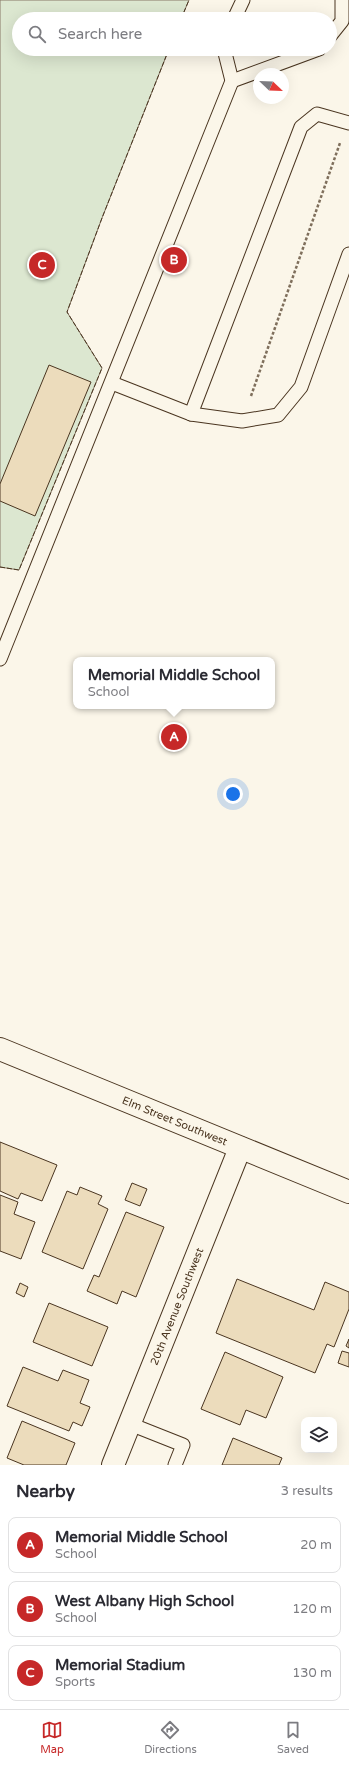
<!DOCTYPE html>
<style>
:root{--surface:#fff;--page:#f2f2f3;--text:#2b2b33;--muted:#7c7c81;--line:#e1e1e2;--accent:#c62828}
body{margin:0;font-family:"Varela Round",sans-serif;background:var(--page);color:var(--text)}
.controls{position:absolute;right:12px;bottom:12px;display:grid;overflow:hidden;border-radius:8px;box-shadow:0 4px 16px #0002}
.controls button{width:36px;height:36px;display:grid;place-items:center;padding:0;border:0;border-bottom:1px solid var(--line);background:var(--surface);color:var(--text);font:20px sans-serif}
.compass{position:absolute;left:253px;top:68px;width:36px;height:36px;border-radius:50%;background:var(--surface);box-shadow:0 4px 16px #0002;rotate:113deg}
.you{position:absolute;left:233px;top:794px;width:14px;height:14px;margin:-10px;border:3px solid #fff;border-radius:50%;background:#1a73e8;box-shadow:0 0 0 6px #1a73e833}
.badge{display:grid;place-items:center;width:26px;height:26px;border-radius:50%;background:var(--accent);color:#fff;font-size:13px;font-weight:700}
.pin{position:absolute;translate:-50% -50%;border:2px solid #fff;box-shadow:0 1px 4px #0006}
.popup{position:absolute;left:73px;top:657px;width:202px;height:52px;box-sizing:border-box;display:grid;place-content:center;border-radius:8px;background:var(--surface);filter:drop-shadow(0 1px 3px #0005);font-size:13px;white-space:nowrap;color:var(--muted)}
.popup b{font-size:15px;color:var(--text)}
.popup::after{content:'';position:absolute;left:50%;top:100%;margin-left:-8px;border:8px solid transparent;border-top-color:var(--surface)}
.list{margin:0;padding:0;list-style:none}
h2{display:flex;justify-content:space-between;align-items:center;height:52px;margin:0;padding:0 16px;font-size:17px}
h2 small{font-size:13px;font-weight:400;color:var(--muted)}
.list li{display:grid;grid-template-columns:26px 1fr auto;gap:12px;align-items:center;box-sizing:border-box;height:56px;margin:0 8px 8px;padding:0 8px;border:1px solid var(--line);border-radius:8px}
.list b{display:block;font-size:15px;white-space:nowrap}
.list p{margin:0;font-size:13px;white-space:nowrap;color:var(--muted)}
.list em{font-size:13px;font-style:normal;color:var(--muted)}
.icon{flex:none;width:22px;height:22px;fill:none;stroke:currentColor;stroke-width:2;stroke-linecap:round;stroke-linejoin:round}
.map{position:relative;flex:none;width:349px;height:1465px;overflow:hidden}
.search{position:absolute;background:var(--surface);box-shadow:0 4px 16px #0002;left:12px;right:12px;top:12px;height:44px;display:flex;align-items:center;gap:10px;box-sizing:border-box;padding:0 14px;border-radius:22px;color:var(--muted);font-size:15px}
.sheet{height:244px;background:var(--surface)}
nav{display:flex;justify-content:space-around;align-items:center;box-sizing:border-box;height:56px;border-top:1px solid var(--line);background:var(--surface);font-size:11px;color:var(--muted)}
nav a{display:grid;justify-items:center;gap:2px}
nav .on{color:var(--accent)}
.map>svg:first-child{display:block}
.green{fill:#dce7d0;stroke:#887966}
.building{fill:#ecdcbc;stroke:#4a3520}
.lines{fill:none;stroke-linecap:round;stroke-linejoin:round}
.lane-casing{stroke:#4a3520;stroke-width:15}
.street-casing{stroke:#4a3520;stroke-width:24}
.secondary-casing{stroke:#4a3520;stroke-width:24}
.path{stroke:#7f6f5c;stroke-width:2.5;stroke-dasharray:3 2;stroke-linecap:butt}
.lane{stroke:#fbf6e9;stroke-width:13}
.street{stroke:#fbf6e9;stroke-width:22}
.secondary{stroke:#fbf6e9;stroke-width:22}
.fence{stroke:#4a3520;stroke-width:1;stroke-dasharray:5 2;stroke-linecap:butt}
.labels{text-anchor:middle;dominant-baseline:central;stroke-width:3;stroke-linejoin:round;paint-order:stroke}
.street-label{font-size:11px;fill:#4a3520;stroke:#fbf6e9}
</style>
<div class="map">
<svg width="349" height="1465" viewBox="0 0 349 1465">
<rect width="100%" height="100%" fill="#fbf6e9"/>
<path class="green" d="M0,0H189L181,19H19V49H169L102,218L67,312L102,368L19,570L0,567Z"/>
<g class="building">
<path d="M49,365L91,382L35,516L0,501V484Z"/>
<path d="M0,1142L57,1165L42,1201L21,1193L18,1199L0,1191Z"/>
<path d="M132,1183L147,1189L140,1206L125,1200Z"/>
<path d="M80,1187L102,1196L98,1204L108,1209L83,1269L42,1252L67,1191L77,1195Z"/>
<path d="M0,1195L18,1202L14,1214L35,1222L21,1259L0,1251Z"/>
<path d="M126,1212L164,1227L136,1297L122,1291L117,1304L87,1291L94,1275L99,1277Z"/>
<path d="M237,1279L314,1310L325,1282L349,1292V1309L334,1347L327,1344L315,1373L216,1333Z"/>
<path d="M20,1283L28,1287L24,1297L16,1293Z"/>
<path d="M49,1303L108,1327L92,1366L33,1342Z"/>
<path d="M349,1339V1348L346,1346Z"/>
<path d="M342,1351L349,1353V1367L338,1363Z"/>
<path d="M225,1352L283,1377L266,1418L246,1410L240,1425L201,1409Z"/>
<path d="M23,1367L58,1381L63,1370L89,1380L80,1403L90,1407L82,1426L73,1422L69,1431L7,1406Z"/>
<path d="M22,1421L75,1443L66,1465H24L7,1458Z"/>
<path d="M233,1438L282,1458L279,1465H222Z"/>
</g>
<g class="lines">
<defs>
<g id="lane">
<path d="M234,19L243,0"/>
<path d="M330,36L342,21V0"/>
<path d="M232,81L319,49"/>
<path d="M112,383L191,414L242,421L278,415L301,387L349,254"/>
<path d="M191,414L301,127L317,114L349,123"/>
<path d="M0,659L232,81L224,49"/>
<path d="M130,1424L183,1445L175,1465"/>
</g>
<g id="street">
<path id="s1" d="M113,1465L240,1148"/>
</g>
<g id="secondary">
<path id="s2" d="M0,1049L349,1192"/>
</g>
</defs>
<use href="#lane" class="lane-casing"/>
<use href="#street" class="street-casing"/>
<use href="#secondary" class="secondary-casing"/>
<path class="path" d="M251,396L340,143"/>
<use href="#lane" class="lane"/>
<use href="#street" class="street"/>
<use href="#secondary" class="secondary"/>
<g class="fence">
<path d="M181,19L189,0"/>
<path d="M0,567L19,570L102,368L67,312L102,218L169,49"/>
</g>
</g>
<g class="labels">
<g class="street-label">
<text stroke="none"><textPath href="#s2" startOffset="189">Elm Street Southwest</textPath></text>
<text stroke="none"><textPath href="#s1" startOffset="171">20th Avenue Southwest</textPath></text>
</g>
</g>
</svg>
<div class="controls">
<button><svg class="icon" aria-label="layers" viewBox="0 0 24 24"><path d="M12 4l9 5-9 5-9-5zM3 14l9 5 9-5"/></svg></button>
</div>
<svg class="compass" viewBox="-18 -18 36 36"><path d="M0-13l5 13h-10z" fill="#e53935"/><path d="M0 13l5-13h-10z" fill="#7c7c81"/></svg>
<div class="you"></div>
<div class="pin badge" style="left:174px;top:737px">A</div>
<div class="popup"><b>Memorial Middle School</b>School</div>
<div class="pin badge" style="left:174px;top:260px">B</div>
<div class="pin badge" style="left:42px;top:265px">C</div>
<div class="search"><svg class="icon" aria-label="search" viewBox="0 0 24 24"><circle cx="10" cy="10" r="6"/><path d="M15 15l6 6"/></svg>Search here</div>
</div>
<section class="sheet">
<h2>Nearby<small>3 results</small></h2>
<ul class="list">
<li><span class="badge">A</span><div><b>Memorial Middle School</b><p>School</p></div><em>20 m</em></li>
<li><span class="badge">B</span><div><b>West Albany High School</b><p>School</p></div><em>120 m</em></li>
<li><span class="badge">C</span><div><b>Memorial Stadium</b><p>Sports</p></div><em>130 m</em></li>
</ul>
</section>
<nav>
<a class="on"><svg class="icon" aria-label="map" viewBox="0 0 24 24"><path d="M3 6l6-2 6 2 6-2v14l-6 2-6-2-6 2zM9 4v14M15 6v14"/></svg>Map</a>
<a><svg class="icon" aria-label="directions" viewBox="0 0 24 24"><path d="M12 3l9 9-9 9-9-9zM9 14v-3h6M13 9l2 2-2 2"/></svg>Directions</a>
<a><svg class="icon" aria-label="saved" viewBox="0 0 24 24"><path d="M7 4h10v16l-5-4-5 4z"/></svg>Saved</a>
</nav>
